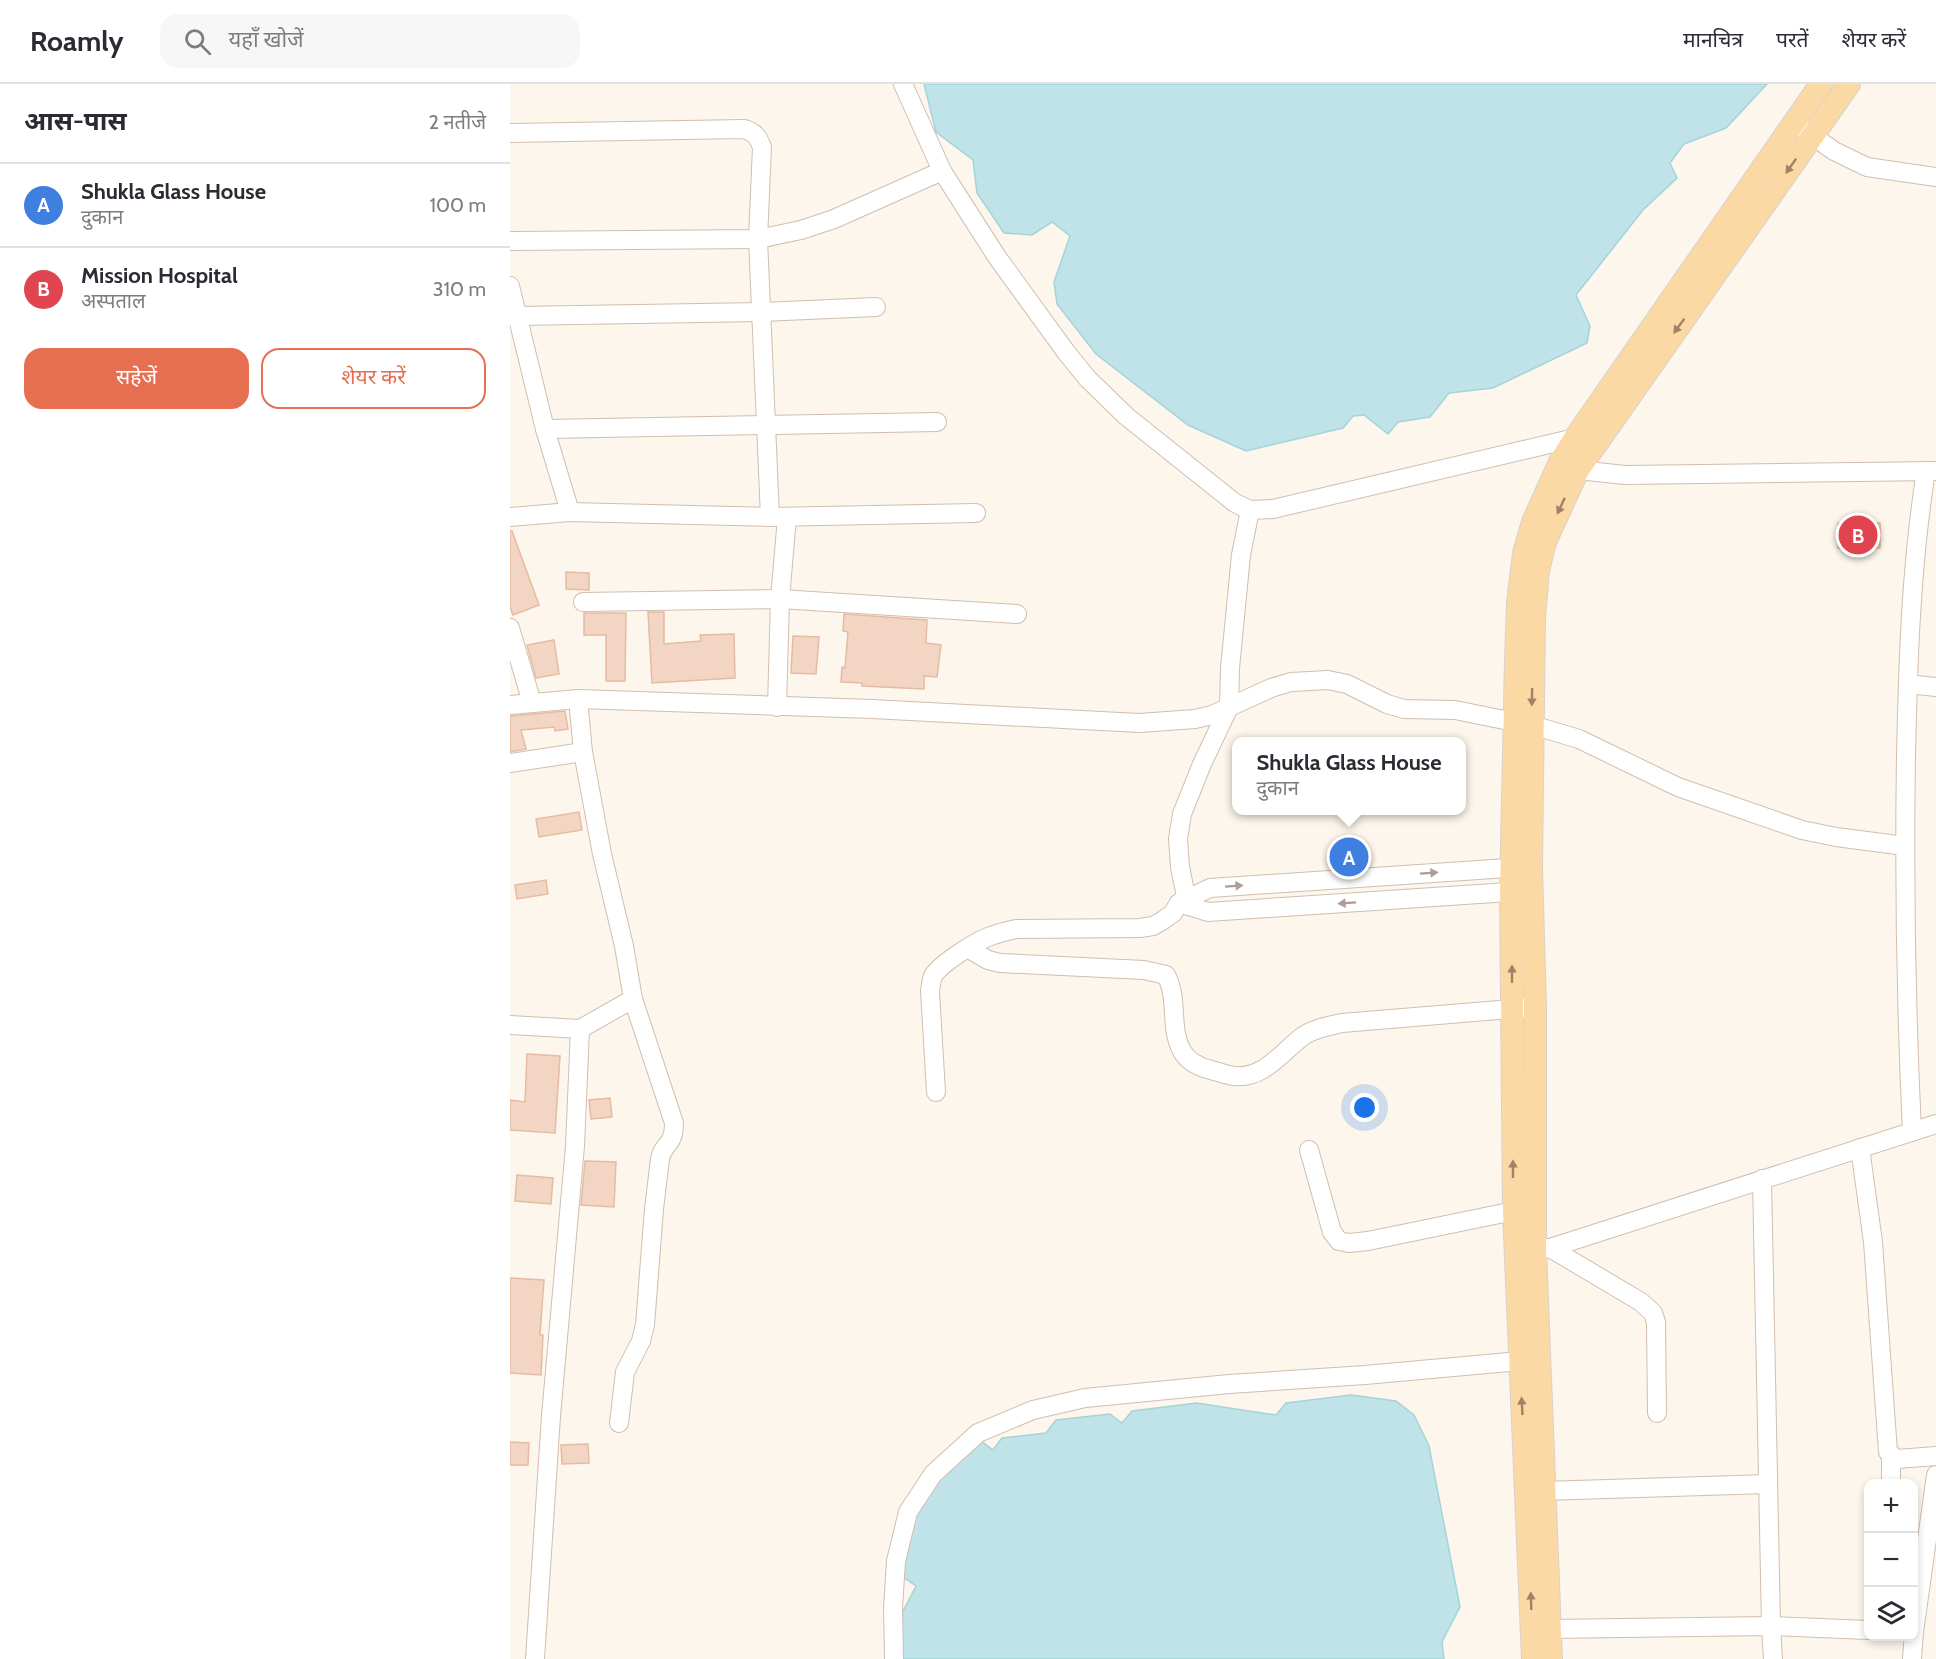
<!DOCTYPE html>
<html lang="hi">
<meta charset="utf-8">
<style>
:root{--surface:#fff;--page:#f7f7f7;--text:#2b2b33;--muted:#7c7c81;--line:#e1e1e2;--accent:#e76f51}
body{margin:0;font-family:Cabin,"Noto Sans Devanagari",sans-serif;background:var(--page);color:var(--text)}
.controls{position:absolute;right:18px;bottom:18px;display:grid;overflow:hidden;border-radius:12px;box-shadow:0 3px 9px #0003}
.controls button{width:54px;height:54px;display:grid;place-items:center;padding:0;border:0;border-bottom:2px solid var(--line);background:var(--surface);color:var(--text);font:30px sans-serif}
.you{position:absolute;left:855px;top:1024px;width:21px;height:21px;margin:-15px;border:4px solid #fff;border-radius:50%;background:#1a73e8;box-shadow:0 0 0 9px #1a73e833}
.badge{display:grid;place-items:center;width:39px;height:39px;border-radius:50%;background:var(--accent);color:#fff;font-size:20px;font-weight:700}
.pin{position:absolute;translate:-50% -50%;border:3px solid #fff;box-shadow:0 2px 6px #0006}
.popup{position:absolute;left:722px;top:653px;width:234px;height:78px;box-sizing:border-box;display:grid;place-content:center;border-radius:12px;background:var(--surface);filter:drop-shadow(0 2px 4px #0005);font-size:20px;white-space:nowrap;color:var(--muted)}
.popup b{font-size:22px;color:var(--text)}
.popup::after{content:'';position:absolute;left:50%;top:100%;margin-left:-12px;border:12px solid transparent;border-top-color:var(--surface)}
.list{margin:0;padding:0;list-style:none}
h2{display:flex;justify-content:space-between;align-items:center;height:78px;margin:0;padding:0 24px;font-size:26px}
h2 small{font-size:20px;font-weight:400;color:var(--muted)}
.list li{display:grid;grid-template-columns:39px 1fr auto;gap:18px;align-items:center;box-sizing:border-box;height:84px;padding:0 24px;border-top:2px solid var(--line)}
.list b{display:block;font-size:22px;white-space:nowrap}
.list p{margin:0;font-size:20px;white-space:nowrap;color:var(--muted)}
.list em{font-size:20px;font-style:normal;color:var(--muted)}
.actions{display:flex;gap:12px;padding:18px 24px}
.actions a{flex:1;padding:14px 0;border:2px solid var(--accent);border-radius:18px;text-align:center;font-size:21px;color:var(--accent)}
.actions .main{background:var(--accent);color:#fff}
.icon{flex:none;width:33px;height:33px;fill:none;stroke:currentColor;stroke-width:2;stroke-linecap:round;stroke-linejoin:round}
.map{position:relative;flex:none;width:1426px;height:1575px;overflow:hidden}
header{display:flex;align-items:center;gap:36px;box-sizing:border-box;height:84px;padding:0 30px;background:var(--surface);border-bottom:2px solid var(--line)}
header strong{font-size:28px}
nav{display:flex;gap:33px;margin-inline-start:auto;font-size:21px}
.search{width:420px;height:54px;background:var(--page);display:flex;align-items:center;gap:15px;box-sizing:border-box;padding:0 21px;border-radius:18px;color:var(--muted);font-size:22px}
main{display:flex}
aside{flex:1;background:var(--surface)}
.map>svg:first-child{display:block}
.water{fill:#bfe3e8;stroke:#a5d3da;stroke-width:1.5}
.building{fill:#f3d5c3;stroke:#e6bba3;stroke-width:1.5}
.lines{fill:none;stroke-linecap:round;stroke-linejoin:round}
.minor-casing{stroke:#d1beb0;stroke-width:20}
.major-casing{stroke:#dad1cd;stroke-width:24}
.minor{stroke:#fff;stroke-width:18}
.major{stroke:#fbd9a5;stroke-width:22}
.oneway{fill:#a18267}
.oneway2{fill:#af9d94}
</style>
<header>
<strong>Roamly</strong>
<div class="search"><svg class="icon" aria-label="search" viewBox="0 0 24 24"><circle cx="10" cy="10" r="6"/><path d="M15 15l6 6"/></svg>यहाँ खोजें</div>
<nav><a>मानचित्र</a><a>परतें</a><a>शेयर करें</a></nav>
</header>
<main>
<aside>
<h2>आस-पास<small>2 नतीजे</small></h2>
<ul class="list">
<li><span class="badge" style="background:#3f7fe0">A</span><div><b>Shukla Glass House</b><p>दुकान</p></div><em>100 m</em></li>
<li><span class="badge" style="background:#e0444e">B</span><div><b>Mission Hospital</b><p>अस्पताल</p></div><em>310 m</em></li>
</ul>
<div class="actions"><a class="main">सहेजें</a><a>शेयर करें</a></div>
</aside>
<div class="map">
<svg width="1426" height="1575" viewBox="0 0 1426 1575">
<rect width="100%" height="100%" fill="#fdf6ec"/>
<g class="water">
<path d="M414,0H1257L1216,44L1174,60L1160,79L1167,94L1133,126L1066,211L1080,242L1077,259L983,304L939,309L920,333L888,338L878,350L854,331L843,332L833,344L736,367L678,341L586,270L547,220L544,198L560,152L542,138L522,151L494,149L467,109L463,76L426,48Z"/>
<path d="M841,1311L886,1317L904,1331L919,1362L950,1523L932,1558L934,1575H392L388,1537L406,1502L393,1493L389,1460L406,1414L471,1357L483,1366L492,1354L536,1349L546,1336L600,1330L612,1339L622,1327L687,1319L766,1331L776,1319Z"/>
</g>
<g class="building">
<rect x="1328" y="439" width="42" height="25"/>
<path d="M0,447H2L29,521L3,531L0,523Z"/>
<path d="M56,488L79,489V506L56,505Z"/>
<path d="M138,528H154V560L191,557L190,551L224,550L225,594L142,599Z"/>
<path d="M74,529H116L115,597H96V551H74Z"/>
<path d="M334,530L417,536L416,559L431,561L427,593L414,592V605L352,602V599L331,598L332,583L335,584L338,548L333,547Z"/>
<path d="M283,552L309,553L306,590L281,589Z"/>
<path d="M44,556L49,590L26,594L17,561Z"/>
<path d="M55,627L58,645L45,647L44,643L11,646L16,665L0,668V632Z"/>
<path d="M69,728L72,746L29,753L26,735Z"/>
<path d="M36,796L38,810L7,815L5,801Z"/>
<path d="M17,970L50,972L45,1049L0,1046V1016L15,1018Z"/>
<path d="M100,1014L102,1033L81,1035L79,1016Z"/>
<path d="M75,1077L106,1078L104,1123L71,1121Z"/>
<path d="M7,1091L43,1094L41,1120L5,1117Z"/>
<path d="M0,1194L34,1196L30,1251H33L31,1291L0,1289Z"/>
<path d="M0,1358L19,1359L18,1381H0Z"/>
<path d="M78,1360L79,1379L52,1380L51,1361Z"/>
</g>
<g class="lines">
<defs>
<g id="minor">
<path d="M393,0L432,87L487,173L556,268L577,294L616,332L725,419L740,426L763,425L1065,354L1072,356"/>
<path d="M1293,45L1324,67L1357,83L1426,93"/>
<path d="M0,49L234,45C245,48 248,53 252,63L248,155L260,433"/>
<path d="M0,157L248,155L291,146L324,135L432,87"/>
<path d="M0,202L35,345L60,428"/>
<path d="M7,232L251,228L366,223"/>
<path d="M35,345L427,338"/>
<path d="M1057,381L1068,386L1115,391L1426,387"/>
<path d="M0,433L60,428L260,433L466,429"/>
<path d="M73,518L270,515L507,530"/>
<path d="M0,544L22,619"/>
<path d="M1398,600L1426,603"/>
<path d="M68,615L73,668L92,770L114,862L123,915L164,1039C164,1063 153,1058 150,1075L144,1125L135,1241L131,1257L115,1288L109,1339"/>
<path d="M0,621L68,615L362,625L629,639L685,635L702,631L761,604L781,598L818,596L837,600L877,620L894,625L945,626L1004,638"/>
<path d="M267,623L270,515L277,433"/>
<path d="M1022,641L1069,655L1168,703L1292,746L1326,753L1395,762"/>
<path d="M0,679L73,668"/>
<path d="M669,819L698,828L1014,807"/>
<path d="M678,822L670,783L668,755L672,730L692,680L719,623L720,584L731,471L740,426"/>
<path d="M459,865L478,876L490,879L634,886L656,891C669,915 659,944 672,967C678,978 689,983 701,986C709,988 716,991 724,992C754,995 772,968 793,952C805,944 819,942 832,939L1025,923"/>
<path d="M0,941L70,945L123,915"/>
<path d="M426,1008L420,907C421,902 421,897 423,892C430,880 465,858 478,853C488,849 497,847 506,845L630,844L643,842L652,837L663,829L669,819L700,804L1013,783"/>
<path d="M1402,1048C1396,922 1394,797 1396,672C1398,577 1401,481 1416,387"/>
<path d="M1350,1064L1363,1158L1378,1368L1387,1375L1426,1372"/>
<path d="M799,1066L822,1148L829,1157L839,1159L858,1157L1004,1127"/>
<path d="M1252,1095L1261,1542L1263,1575"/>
<path d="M1040,1164L1131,1218L1143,1229L1146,1238L1147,1329"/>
<path d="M1012,1168L1040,1164L1426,1040"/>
<path d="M1381,1400V1372"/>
<path d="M1033,1407L1258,1400"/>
<path d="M1039,1545L1261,1542L1358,1546"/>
<path d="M25,1575L41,1332L65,1062L70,945"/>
<path d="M384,1575L383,1524L386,1477L398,1428L423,1390L468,1349L523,1326L575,1314L719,1300L855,1291L1010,1277"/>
<path d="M1402,1575L1404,1548L1426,1391"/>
</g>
<g id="major">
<path d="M1023,1575L1004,1127L1001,808L1006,577L1008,519L1014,469L1023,438L1050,378L1065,354L1311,0"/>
<path d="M1041,1575L1025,1166V923L1021,783L1024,533L1028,487L1035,458L1068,386L1339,0"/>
</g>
</defs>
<use href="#minor" class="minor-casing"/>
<use href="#major" class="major-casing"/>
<use href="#minor" class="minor"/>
<use href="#major" class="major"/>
</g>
<defs><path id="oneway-solid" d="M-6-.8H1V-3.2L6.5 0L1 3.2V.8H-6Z" transform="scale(1.5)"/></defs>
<g class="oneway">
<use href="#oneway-solid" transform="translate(1281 82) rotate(125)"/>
<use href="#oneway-solid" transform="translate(1169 242) rotate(126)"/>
<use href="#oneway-solid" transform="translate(1051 422) rotate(115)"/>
<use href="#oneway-solid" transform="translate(1022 613) rotate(91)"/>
<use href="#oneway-solid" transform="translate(1002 890) rotate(-90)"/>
<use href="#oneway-solid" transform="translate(1003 1085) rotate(-90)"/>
<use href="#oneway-solid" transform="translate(1012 1322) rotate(-93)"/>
<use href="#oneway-solid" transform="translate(1021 1517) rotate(-92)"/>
</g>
<g class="oneway2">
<use href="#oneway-solid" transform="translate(919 789) rotate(-4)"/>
<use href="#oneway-solid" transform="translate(724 802) rotate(-4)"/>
<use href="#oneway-solid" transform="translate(837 819) rotate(176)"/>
</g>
</svg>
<div class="controls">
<button>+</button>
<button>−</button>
<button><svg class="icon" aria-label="layers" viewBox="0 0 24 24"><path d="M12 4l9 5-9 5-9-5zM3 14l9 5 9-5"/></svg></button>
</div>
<div class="you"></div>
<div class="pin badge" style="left:839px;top:773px;background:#3f7fe0">A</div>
<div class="popup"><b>Shukla Glass House</b>दुकान</div>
<div class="pin badge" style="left:1348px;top:451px;background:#e0444e">B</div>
</div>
</main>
